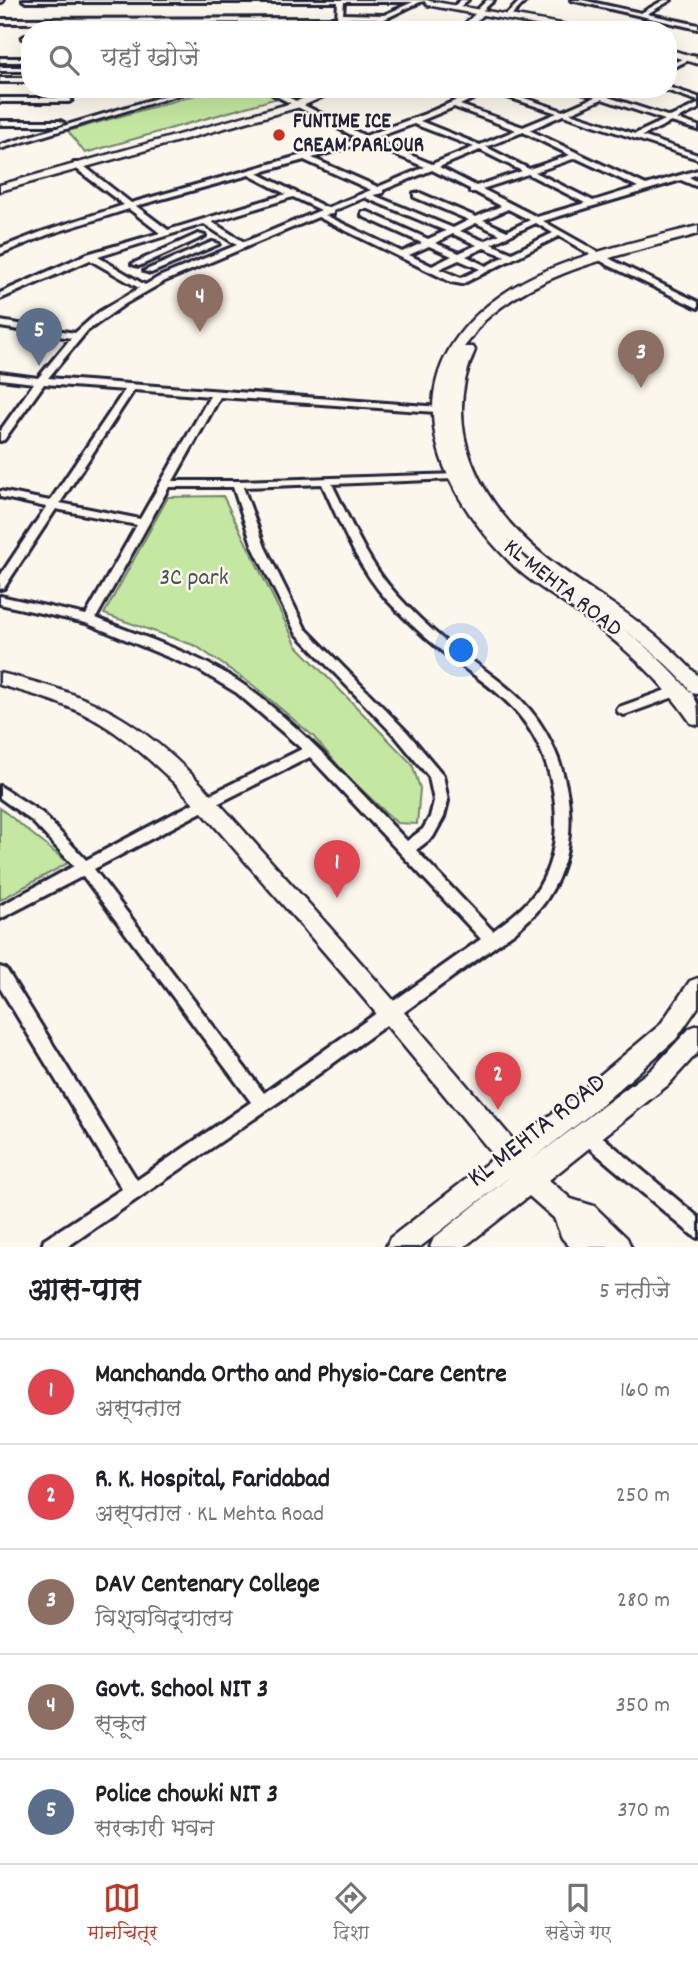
<!DOCTYPE html>
<html lang="hi">
<meta charset="utf-8">
<style>
:root{--surface:#fff;--page:#f2f2f2;--text:#202124;--muted:#757577;--line:#e0e0e0;--accent:#c8321e}
body{margin:0;font-family:Dekko,"Playpen Sans Deva",sans-serif;background:var(--page);color:var(--text)}
.you{position:absolute;left:462px;top:651px;width:24px;height:24px;margin:-18px;border:5px solid #fff;border-radius:50%;background:#1a73e8;box-shadow:0 0 0 10px #1a73e833}
.badge{display:grid;place-items:center;width:46px;height:46px;border-radius:50%;background:var(--accent);color:#fff;font-size:23px;font-weight:700}
.pin{position:absolute;translate:-50% -58px;filter:drop-shadow(0 2px 4px #0008)}
.pin::after{content:'';position:absolute;top:37px;width:24px;height:21px;background:inherit;clip-path:polygon(0 0,100% 0,50% 100%)}
.list{margin:0;padding:0;list-style:none}
h2{display:flex;justify-content:space-between;align-items:center;height:91px;margin:0;padding:0 28px;font-size:30px}
h2 small{font-size:23px;font-weight:400;color:var(--muted)}
.list li{display:grid;grid-template-columns:46px 1fr auto;gap:21px;align-items:center;box-sizing:border-box;height:105px;padding:0 28px;border-top:2px solid var(--line)}
.list b{display:block;font-size:26px;white-space:nowrap}
.list p{margin:0;font-size:23px;white-space:nowrap;color:var(--muted)}
.list em{font-size:23px;font-style:normal;color:var(--muted)}
.icon{flex:none;width:38px;height:38px;fill:none;stroke:currentColor;stroke-width:2;stroke-linecap:round;stroke-linejoin:round}
.map{position:relative;flex:none;width:698px;height:1247px;overflow:hidden}
.search{position:absolute;background:var(--surface);box-shadow:0 7px 28px #0002;left:21px;right:21px;top:21px;height:77px;display:flex;align-items:center;gap:18px;box-sizing:border-box;padding:0 24px;border-radius:28px;color:var(--muted);font-size:26px}
.sheet{height:616px;background:var(--surface)}
nav{display:flex;justify-content:space-around;align-items:center;box-sizing:border-box;height:98px;border-top:2px solid var(--line);background:var(--surface);font-size:19px;color:var(--muted)}
nav a{display:grid;justify-items:center;gap:4px}
nav .on{color:var(--accent)}
.map>svg:first-child{display:block}
.green{fill:#c4e8a1;stroke:#73856e;stroke-width:2}
.lines{fill:none;stroke-linecap:round;stroke-linejoin:round}
.street-casing{stroke:#22223b;stroke-width:6}
.secondary-casing{stroke:#22223b;stroke-width:5}
.street{fill:#fbf7ec;fill-rule:evenodd}
.secondary{fill:#fbf7ec;fill-rule:evenodd}
.poi-dot{fill:#c8321e;stroke:#fbf7ec;stroke-width:2.5}
.labels{text-anchor:middle;dominant-baseline:central;stroke-width:5;stroke-linejoin:round;paint-order:stroke}
.far-poi-label{font-size:21px;font-weight:bold;fill:#22223b;stroke:#fbf7ec;text-anchor:start}
.park-label{font-size:24px;fill:#4a5454;stroke:#fbf7ec}
.street-label{font-size:24px;fill:#22223b;stroke:#fbf7ec}
.near-street-label{font-size:28px;fill:#22223b;stroke:#fbf7ec}
</style>
<div class="map">
<svg width="698" height="1247" viewBox="0 0 698 1247">
<rect width="100%" height="100%" fill="#fbf7ec"/>
<filter id="ink" filterUnits="userSpaceOnUse"><feTurbulence type="fractalNoise" baseFrequency=".0143" numOctaves="2"/><feDisplacementMap in="SourceGraphic" scale="14" xChannelSelector="R" yChannelSelector="G"/><feConvolveMatrix kernelMatrix="1 2 1 2 8 2 1 2 1" color-interpolation-filters="sRGB"/></filter>
<g filter="url(#ink)">
<g class="green">
<path d="M216,89H265L281,97L85,153L68,131Z"/>
<path d="M223,496L297,646L412,764L420,788L417,824L397,823L347,776L313,736L254,686L196,646L104,614L168,497Z"/>
<path d="M0,808L68,863L0,900Z"/>
</g>
<g class="lines">
<defs>
<g id="street">
<path d="M0,0H3V1L0,3Z"/>
<path d="M23,0H430L420,2L362,30H353L377,18H343L342,20L332,22L0,23V19L332,18H337L338,2H26ZM344,2H413L384,15L343,14Z"/>
<path d="M461,0H468L458,8H454V6Z"/>
<path d="M487,0H494L481,12H477V10Z"/>
<path d="M521,0H527L510,17H506V15Z"/>
<path d="M571,0H582L641,13L664,0H671L647,14L698,25V29Z"/>
<path d="M318,27L350,28L353,30H315Z"/>
<path d="M25,36H30V40L23,39L22,38Z"/>
<path d="M692,55L697,56L668,70V65Z"/>
<rect x="0" y="58" width="30" height="4"/>
<rect x="0" y="67" width="30" height="4"/>
<rect x="0" y="78" width="30" height="4"/>
<path d="M668,87L698,97V101L663,89H668Z"/>
<path d="M187,89H198L0,149V145Z"/>
<path d="M263,89H272L365,136L425,114L482,89H498L563,111L595,97L573,89H584L601,95L614,89H624L608,97L670,117L698,104V109L677,119L698,126V130L671,122L642,136L698,155V159L563,115L529,130L646,185L698,170V174L689,177L698,182V187L681,180L543,221L614,261L698,302V308L608,265L559,236L462,284L451,282L318,217L165,281L125,304L87,331L48,378L454,408L455,410L450,413L220,397L173,481H237L458,474L459,476L458,478L454,479L332,484C351,522 367,562 396,594C411,611 428,627 446,642C471,661 499,678 522,701C570,750 587,838 548,897C540,911 527,921 515,932L299,1088L67,1247H42L44,1240L122,1189L0,988V967L6,969L137,1180L251,1102L83,876L0,919V906L74,866L32,821L0,798V786L42,813L86,860L201,799L302,749L237,693L197,669L86,623L0,604V596L86,615L137,525L56,509L4,588L0,589V576L46,507L0,497V491L50,501L125,390L44,384L4,440L0,441V431L34,383L0,379V373L38,378L71,338L0,327V321L75,333L99,312L139,288L90,260L0,299V293L87,254L160,233L129,209L47,235L0,254V248L41,232L124,205L74,167V163H80L131,203L359,139ZM489,91L557,113L523,127L460,105ZM602,99L665,120L635,134L570,113ZM454,107L516,130L480,145L420,121ZM414,124L474,147L432,164L372,139ZM523,132L570,155L529,169L486,147ZM365,142L425,167L378,187L312,158ZM480,150L522,171L476,186L439,167ZM576,158L638,187L593,201L535,172ZM304,160L371,190L327,208L257,173ZM432,170L470,189V192H475L501,206L476,217L420,193H414V197L469,220L453,228L373,195L383,193V190ZM528,174L585,203L537,217L482,189ZM249,175L286,194L168,230L136,206ZM293,197L321,210L244,242L212,222ZM366,197V198L446,231L428,239L368,212H362V216L422,243L402,252L325,215L333,214V211ZM508,209L530,220L507,231L483,220ZM476,223L500,234L484,241L460,231ZM536,223L553,233L512,253L491,244ZM204,224L237,245L159,277L145,285L98,257ZM453,234L477,245L459,253L435,243ZM429,246L452,256L432,266L409,255ZM484,248L505,256L486,266L466,256ZM459,260L480,269L461,278L439,269ZM134,390L210,396L140,519L60,503ZM322,484C341,525 357,566 387,600C403,617 420,633 438,648C462,668 491,684 513,708C555,752 571,833 539,887C528,905 510,918 493,931L416,850L433,837L444,817L448,801L443,775L407,732L305,628L265,547L243,487ZM169,487H233L253,547L296,633L397,738L429,777L434,801L430,817L423,829L407,841C356,788 307,732 248,688C205,656 145,638 96,618ZM310,757L481,939L264,1093L94,869L211,807Z"/>
<path d="M0,98H69L72,100L69,102H0Z"/>
<path d="M0,121H60L64,123L60,125H0Z"/>
<path d="M198,234L205,236L139,266L132,264Z"/>
<path d="M212,242L219,244L151,273L144,271Z"/>
<path d="M680,685L685,687L686,690L685,693L624,715L619,713L617,710L619,707Z"/>
<path d="M586,1126L592,1128L698,1217V1238L692,1235L580,1140L577,1134L580,1128Z"/>
</g>
<g id="secondary">
<path d="M424,0L578,27L582,30H562L483,15L468,30H458L475,14L427,5Z"/>
<path d="M668,49L698,58V64L668,55Z"/>
<path d="M327,89H341L300,107L0,191V185L292,103Z"/>
<path d="M698,226V234C625,255 542,268 484,321C477,329 471,339 464,347H473L475,350C440,430 480,503 543,555C575,581 611,601 643,626C663,641 681,658 698,676V694L691,693C668,666 643,643 614,622C636,638 688,678 697,703C698,709 698,718 698,725L691,723C660,677 619,642 574,610C553,595 528,581 510,562C423,475 392,363 512,288C564,256 639,241 698,226ZM507,540L557,581L527,560Z"/>
<path d="M0,673C45,684 88,696 128,722C185,759 230,816 275,866C357,957 436,1049 515,1142L574,1097L660,1025L690,981L698,978V1007L676,1039L592,1113L530,1161L652,1069L690,1028L698,1025V1052L668,1085L549,1180L571,1199L594,1206L627,1238L631,1247H570L562,1238L554,1218L529,1196L464,1247H430L434,1238L511,1176L420,1247H386L390,1238L495,1157C421,1066 347,977 269,889C222,835 176,776 117,734C82,708 41,696 0,685Z"/>
</g>
</defs>
<use href="#street" class="street-casing"/>
<use href="#secondary" class="secondary-casing"/>
<use href="#street" class="street"/>
<use href="#secondary" class="secondary"/>
</g>
</g>
<circle class="poi-dot" cx="279" cy="135" r="7"/>
<g class="labels">
<g class="far-poi-label">
<text x="293" y="123">FUNTIME ICE<tspan x="293" dy="24">CREAM PARLOUR</tspan></text>
</g>
<g class="park-label">
<text x="194" y="579">3C park</text>
</g>
<g class="street-label">
<text transform="translate(562 589) rotate(38)">KL MEHTA ROAD</text>
</g>
<g class="near-street-label">
<text transform="translate(538 1132) rotate(-38)">KL MEHTA ROAD</text>
</g>
</g>
</svg>
<div class="you"></div>
<div class="pin badge" style="left:337px;top:898px;background:#e0444e">1</div>
<div class="pin badge" style="left:498px;top:1110px;background:#e0444e">2</div>
<div class="pin badge" style="left:641px;top:388px;background:#8d6e63">3</div>
<div class="pin badge" style="left:200px;top:332px;background:#8d6e63">4</div>
<div class="pin badge" style="left:39px;top:366px;background:#5c6f8a">5</div>
<div class="search"><svg class="icon" aria-label="search" viewBox="0 0 24 24"><circle cx="10" cy="10" r="6"/><path d="M15 15l6 6"/></svg>यहाँ खोजें</div>
</div>
<section class="sheet">
<h2>आस-पास<small>5 नतीजे</small></h2>
<ul class="list">
<li><span class="badge" style="background:#e0444e">1</span><div><b>Manchanda Ortho and Physio-Care Centre</b><p>अस्पताल</p></div><em>160 m</em></li>
<li><span class="badge" style="background:#e0444e">2</span><div><b>R. K. Hospital, Faridabad</b><p>अस्पताल · KL Mehta Road</p></div><em>250 m</em></li>
<li><span class="badge" style="background:#8d6e63">3</span><div><b>DAV Centenary College</b><p>विश्वविद्यालय</p></div><em>280 m</em></li>
<li><span class="badge" style="background:#8d6e63">4</span><div><b>Govt. School NIT 3</b><p>स्कूल</p></div><em>350 m</em></li>
<li><span class="badge" style="background:#5c6f8a">5</span><div><b>Police chowki NIT 3</b><p>सरकारी भवन</p></div><em>370 m</em></li>
</ul>
</section>
<nav>
<a class="on"><svg class="icon" aria-label="map" viewBox="0 0 24 24"><path d="M3 6l6-2 6 2 6-2v14l-6 2-6-2-6 2zM9 4v14M15 6v14"/></svg>मानचित्र</a>
<a><svg class="icon" aria-label="directions" viewBox="0 0 24 24"><path d="M12 3l9 9-9 9-9-9zM9 14v-3h6M13 9l2 2-2 2"/></svg>दिशा</a>
<a><svg class="icon" aria-label="saved" viewBox="0 0 24 24"><path d="M7 4h10v16l-5-4-5 4z"/></svg>सहेजे गए</a>
</nav>
